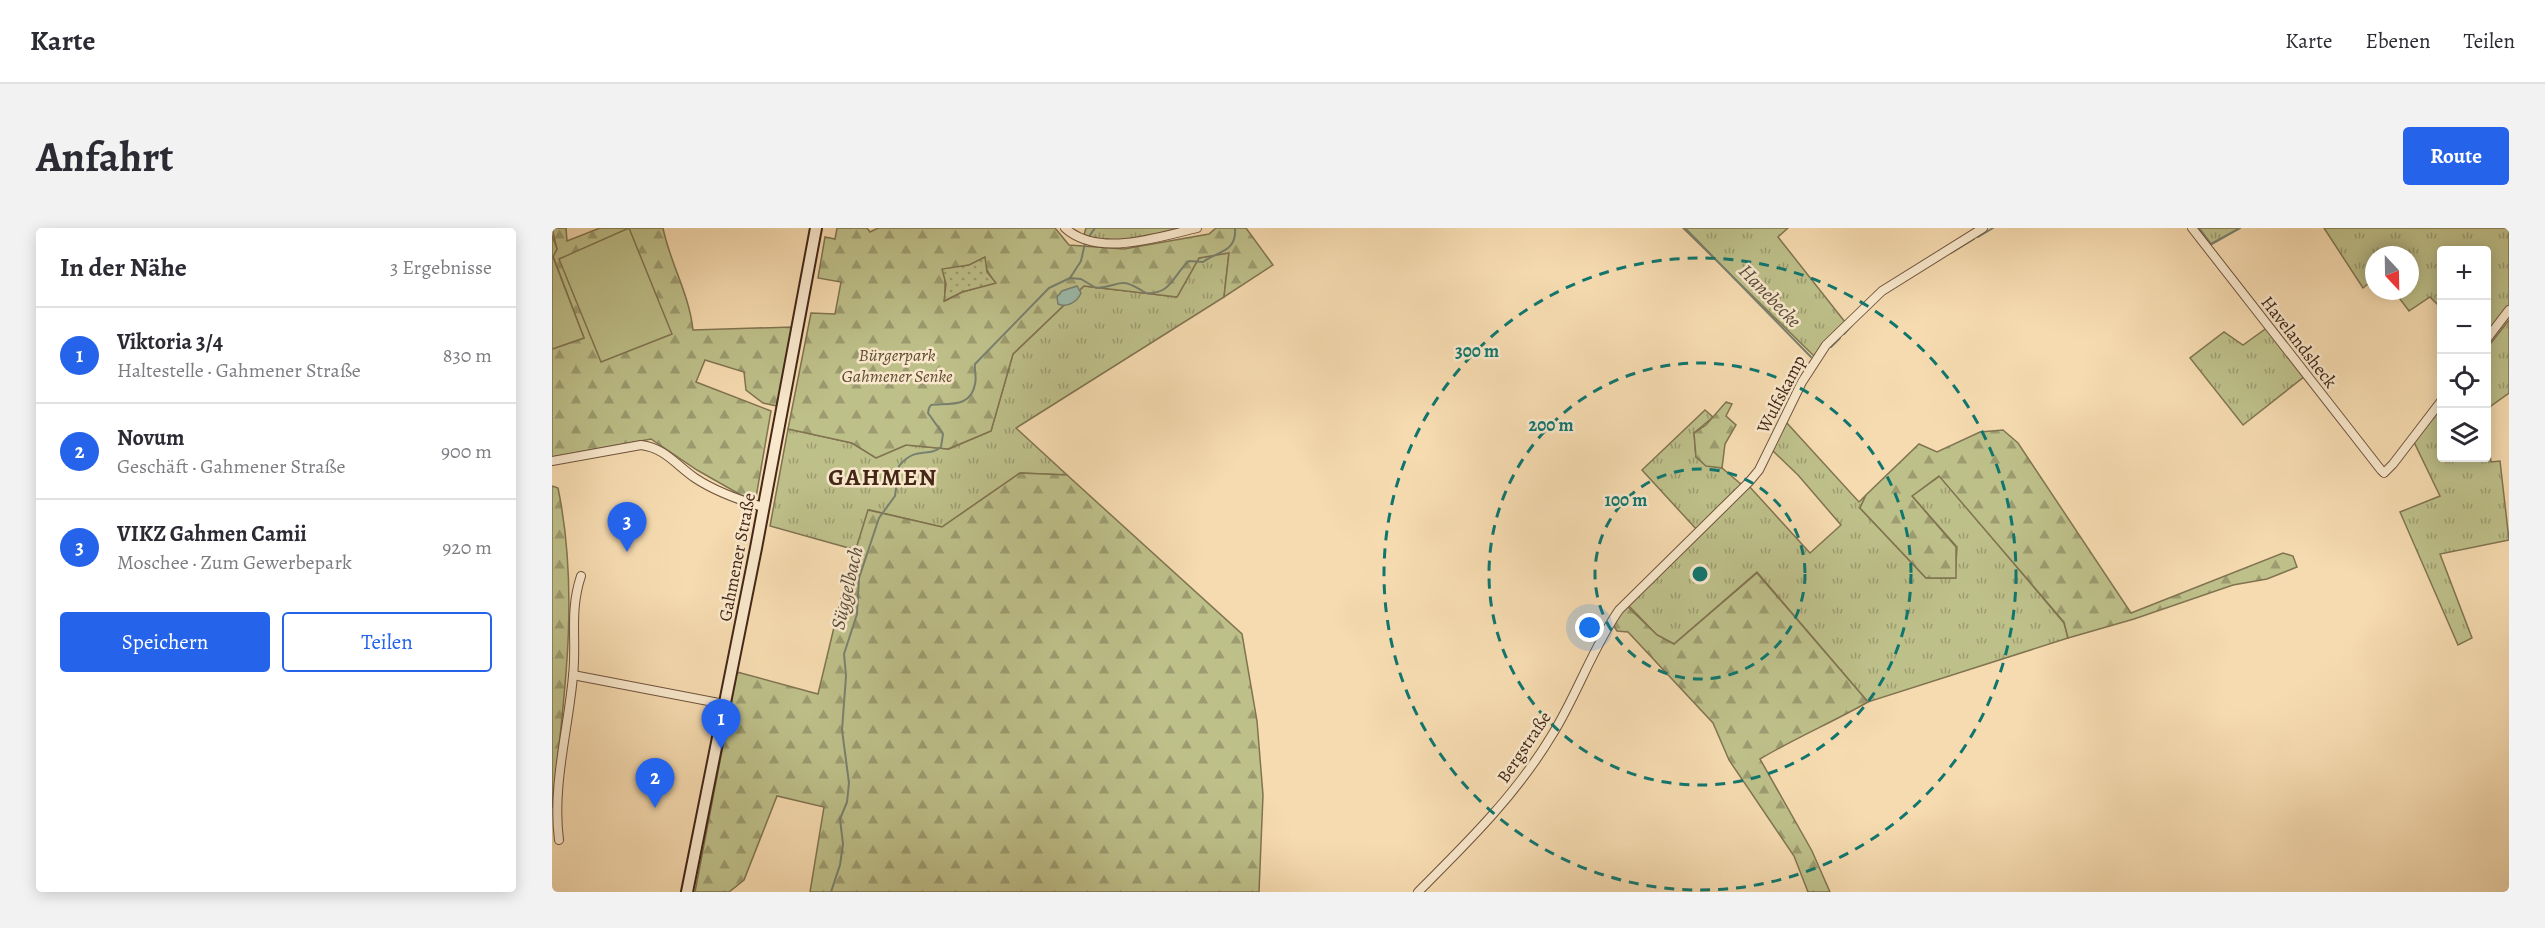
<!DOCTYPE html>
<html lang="de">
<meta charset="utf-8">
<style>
:root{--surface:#fff;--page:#f2f2f3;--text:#2b2b33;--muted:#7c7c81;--line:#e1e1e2;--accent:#2563eb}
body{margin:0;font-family:Alegreya,serif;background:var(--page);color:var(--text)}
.controls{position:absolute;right:18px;top:18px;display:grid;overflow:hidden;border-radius:6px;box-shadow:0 3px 15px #0003}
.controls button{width:54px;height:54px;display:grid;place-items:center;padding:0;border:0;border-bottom:2px solid var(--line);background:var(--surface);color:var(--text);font:30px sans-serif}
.compass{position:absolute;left:1813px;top:18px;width:54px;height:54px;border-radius:50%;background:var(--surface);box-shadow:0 3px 15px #0003;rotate:158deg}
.you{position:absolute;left:1038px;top:400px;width:21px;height:21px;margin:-15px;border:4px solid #fff;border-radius:50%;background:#1a73e8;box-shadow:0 0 0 9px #1a73e833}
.badge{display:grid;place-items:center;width:39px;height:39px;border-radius:50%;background:var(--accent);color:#fff;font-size:20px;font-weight:700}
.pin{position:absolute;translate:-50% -50px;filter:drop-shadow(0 2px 3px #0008)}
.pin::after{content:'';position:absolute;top:32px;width:21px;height:18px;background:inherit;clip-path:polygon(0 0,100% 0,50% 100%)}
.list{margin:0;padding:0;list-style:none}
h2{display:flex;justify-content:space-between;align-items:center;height:78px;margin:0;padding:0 24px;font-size:26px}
h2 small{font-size:20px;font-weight:400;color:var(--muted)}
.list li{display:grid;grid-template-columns:39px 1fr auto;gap:18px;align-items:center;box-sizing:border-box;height:96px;padding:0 24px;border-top:2px solid var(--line)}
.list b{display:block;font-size:22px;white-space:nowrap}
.list p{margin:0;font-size:20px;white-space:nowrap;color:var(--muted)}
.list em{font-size:20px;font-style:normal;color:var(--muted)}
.actions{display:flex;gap:12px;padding:18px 24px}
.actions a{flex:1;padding:14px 0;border:2px solid var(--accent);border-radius:6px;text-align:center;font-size:21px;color:var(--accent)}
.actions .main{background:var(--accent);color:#fff}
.icon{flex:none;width:33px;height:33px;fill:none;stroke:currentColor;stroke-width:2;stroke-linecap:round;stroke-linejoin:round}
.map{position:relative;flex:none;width:1957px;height:664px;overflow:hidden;border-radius:6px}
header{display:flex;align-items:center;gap:36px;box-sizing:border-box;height:84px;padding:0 30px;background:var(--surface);border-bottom:2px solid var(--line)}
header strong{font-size:28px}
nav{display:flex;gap:33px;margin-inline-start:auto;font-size:21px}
.intro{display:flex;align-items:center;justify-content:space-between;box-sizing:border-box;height:144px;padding:0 36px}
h1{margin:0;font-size:42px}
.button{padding:15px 27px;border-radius:6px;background:var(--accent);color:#fff;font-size:21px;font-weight:700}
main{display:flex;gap:36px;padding:0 36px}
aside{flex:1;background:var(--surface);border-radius:6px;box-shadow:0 3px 15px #0003}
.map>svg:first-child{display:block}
.grass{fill:url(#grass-tufts);stroke:#817451;stroke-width:1.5}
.forest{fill:url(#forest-firs);stroke:#817451;stroke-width:1.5;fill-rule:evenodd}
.park{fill:url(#park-dots);stroke:#817451;stroke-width:1.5}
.garden{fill:#bec08a;stroke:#817451;stroke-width:1.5}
.water{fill:#9dbbab;stroke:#798070;stroke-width:1.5}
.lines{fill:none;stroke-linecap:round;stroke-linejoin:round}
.stream{stroke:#798070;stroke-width:2}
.minor-casing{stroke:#70543e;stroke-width:10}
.secondary-casing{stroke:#442718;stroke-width:14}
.minor{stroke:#f9e8cc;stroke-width:8}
.secondary{stroke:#f9e8cc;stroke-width:10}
.ring{fill:none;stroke:#0f766e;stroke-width:3;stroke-dasharray:10 8}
.labels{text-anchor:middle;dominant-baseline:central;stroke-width:5;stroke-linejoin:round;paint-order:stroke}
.street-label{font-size:18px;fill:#442718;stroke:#f9e8cc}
.park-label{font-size:18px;font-style:italic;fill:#624d34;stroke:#f9e8cc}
.water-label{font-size:20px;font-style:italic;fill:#5a4c3d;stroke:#f9e8cc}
.district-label{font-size:24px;font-weight:bold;letter-spacing:1.5px;fill:#442718;stroke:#f9e8cc}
.centre{fill:#0f766e;stroke:#f9e8cc;stroke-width:3}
.ring-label{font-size:18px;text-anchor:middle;font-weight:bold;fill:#0f766e;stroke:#f9e8cc;stroke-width:5;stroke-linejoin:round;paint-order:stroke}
</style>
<header>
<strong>Karte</strong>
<nav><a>Karte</a><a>Ebenen</a><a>Teilen</a></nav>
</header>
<div class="intro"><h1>Anfahrt</h1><a class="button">Route</a></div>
<main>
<aside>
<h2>In der Nähe<small>3 Ergebnisse</small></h2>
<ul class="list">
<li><span class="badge">1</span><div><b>Viktoria 3/4</b><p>Haltestelle · Gahmener Straße</p></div><em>830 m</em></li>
<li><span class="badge">2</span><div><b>Novum</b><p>Geschäft · Gahmener Straße</p></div><em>900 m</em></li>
<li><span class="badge">3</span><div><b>VIKZ Gahmen Camii</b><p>Moschee · Zum Gewerbepark</p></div><em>920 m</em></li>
</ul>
<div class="actions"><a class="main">Speichern</a><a>Teilen</a></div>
</aside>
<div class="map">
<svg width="1957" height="664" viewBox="0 0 1957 664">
<defs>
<pattern id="grass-tufts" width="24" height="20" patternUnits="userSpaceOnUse" patternTransform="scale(1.5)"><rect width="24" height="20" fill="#bec08a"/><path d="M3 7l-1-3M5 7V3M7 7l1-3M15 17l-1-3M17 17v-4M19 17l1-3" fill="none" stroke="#9c9c70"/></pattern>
<pattern id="forest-firs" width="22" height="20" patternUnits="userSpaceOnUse" patternTransform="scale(1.5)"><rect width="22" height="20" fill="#bec08a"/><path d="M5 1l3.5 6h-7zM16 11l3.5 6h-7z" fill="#9c9c70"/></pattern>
<pattern id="park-dots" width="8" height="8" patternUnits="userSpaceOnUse" patternTransform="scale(1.5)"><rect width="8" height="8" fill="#bec08a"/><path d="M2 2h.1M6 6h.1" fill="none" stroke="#9c9c70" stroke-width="1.8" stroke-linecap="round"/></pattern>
</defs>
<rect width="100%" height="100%" fill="#f6dbb0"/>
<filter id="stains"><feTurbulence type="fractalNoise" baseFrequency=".00333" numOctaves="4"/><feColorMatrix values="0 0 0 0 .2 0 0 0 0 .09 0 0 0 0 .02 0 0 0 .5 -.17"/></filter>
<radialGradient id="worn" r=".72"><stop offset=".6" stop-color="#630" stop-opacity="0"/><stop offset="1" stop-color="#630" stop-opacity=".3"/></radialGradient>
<g class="grass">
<path d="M534,0H641L569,13L531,10Z"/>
<path d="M1131,0H1236L1226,9L1293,94L1262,128Z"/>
<path d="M1641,0H1688L1655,19Z"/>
<path d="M1772,0H1957V80L1935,109L1934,22H1890L1889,80L1878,69L1857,83L1842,63H1858V27H1822V51L1811,60Z"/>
<path d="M677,24L672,69L464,200L515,247L468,245L390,299L317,282L304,322L218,298L236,201L300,215L324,230L354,217L397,221L439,203L461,126L532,58L625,69L647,30Z"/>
<path d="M1957,92V165L1936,180L1935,120Z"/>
<path d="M1716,99L1753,148L1691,197L1638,130L1672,104L1691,117Z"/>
<path d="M1889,178L1890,230H1934L1935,201L1939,234L1948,233L1957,312L1888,326L1920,410L1906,417L1848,284L1888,268L1862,214Z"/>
<path d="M1153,182L1161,189L1142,205L1144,229L1154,237L1170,240L1190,257L1145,302L1090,242Z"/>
<path d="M1234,194L1307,274L1314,267L1308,280L1374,350H1403L1405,319L1360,268L1388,248L1512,395L1516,410L1316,474L1205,344L1122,416L1105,407L1076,377L1197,258L1258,325L1289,297L1246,247L1220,222Z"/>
</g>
<g class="forest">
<path d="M0,0H14L15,13L48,0H111C118,35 137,65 141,102L241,99L225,178L211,175L194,162L192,144L153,132L144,154L219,183L203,275L145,242L99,211L0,229V121L32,110L1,28L5,21Z"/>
<path d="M285,0H315L318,4L326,0H503L517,17L572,21L657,6L664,0H694L721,37L672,69L677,25L647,30L625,69L532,58L461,126L439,203L396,221L354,217L324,230L300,215L236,201L259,85L283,86L289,54L266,50L273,9L283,11ZM417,37L433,39L443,55L410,64L393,73V49L406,40Z"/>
<path d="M1174,174L1180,176L1174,188L1184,197L1173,216L1170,240L1154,238L1144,229L1142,205L1154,197Z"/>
<path d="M1451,202L1466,215L1579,385L1731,325L1741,328L1745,339L1715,351L1681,357L1582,391L1516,410L1512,394L1387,248L1360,268L1404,319V350H1374L1308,280L1314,267L1367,216L1385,224L1428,204Z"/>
<path d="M468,245L515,247L690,406L705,493L711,567L707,664H258L272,579L225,568L192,652L177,664H143L185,444L266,466L290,366L316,282L390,299Z"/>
<path d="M0,258L6,260C28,366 12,473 0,580Z"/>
<path d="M1205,345L1316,474C1281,494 1243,510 1208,531L1260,623L1278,664H1256L1242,628L1177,532L1161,495L1076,404L1065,403L1060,395L1075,378L1105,407L1122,416Z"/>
</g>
<path class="park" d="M433,29L435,44L444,55L410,64L392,73L394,56L390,41L417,37Z"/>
<g class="garden">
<path d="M77,0L120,106L49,134L7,31Z"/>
<path d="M0,7L5,21L1,29L32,110L0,121Z"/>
</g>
<path class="water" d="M525,58L529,65C525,74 515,80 506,76L505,69L510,63Z"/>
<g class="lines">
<g class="stream">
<path d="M1133,0L1259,129"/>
<path d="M1647,0L1659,16L1688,0"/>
<path d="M1426,9L1441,0"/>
<path d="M536,10L543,0"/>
<path d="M1399,25L1422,11"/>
<path d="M518,50L529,51L544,60C572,58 565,47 594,65C619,67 621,47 637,33L651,34C666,23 685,24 683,0"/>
<path d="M1292,106L1301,96"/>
<path d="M1279,119L1288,110"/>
<path d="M279,664L288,637L291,616L288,591L295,574L297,555L290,502L294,448L292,426L305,386L307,350L327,290L343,268L347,238C364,217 377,230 389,219L391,206L376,185L377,180L379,177C397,175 419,180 423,156C425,149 422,143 423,136L497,60L518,50L529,33L533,15"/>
</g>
<defs>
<g id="minor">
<path d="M513,0C546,30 606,9 645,0"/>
<path d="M1640,0L1829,242L1832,245L1841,236L1890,172"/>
<path d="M1934,112L1957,82"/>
<path d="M0,233L89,217C113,220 124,237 143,250C164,264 187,272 211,279"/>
<path d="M21,447L172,476"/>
<path d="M7,612C0,558 16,503 21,448C25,412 17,384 29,348"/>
<path d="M866,664C915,615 964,567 1000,507C1025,467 1040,421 1067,382L1197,254L1207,242L1250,154L1274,117L1330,63L1431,0"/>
</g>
<path id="secondary" d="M135,664L204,320L264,0"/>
</defs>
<use href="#minor" class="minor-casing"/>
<use href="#secondary" class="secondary-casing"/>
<use href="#minor" class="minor"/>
<use href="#secondary" class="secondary"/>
</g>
<g class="ring">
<circle cx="1148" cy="346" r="105"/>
<circle cx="1148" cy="346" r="211"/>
<circle cx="1148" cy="346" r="316"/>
</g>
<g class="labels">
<g class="street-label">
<text transform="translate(1747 114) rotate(52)">Havelandsheck</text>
<text transform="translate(1229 166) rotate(-63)">Wulfskamp</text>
<text transform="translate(185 329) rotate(-79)">Gahmener Straße</text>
<text transform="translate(972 519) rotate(-56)">Bergstraße</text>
</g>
<g class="park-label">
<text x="345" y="127">Bürgerpark<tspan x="345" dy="21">Gahmener Senke</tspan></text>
</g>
<g class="water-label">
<text transform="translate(1218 68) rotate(46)">Hanebecke</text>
<text transform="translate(295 360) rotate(-77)">Süggelbach</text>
</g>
<g class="district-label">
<text x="331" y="249">GAHMEN</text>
</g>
</g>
<circle cx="1148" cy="346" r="9" class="centre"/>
<g class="ring-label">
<text x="925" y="129">300 m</text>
<text x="999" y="203">200 m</text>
<text x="1074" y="278">100 m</text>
</g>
<rect width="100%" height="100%" filter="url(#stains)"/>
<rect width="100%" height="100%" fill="url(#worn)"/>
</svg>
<div class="controls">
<button>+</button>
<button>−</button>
<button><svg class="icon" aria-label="locate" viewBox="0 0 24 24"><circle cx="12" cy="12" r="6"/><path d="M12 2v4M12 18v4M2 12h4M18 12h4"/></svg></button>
<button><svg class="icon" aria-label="layers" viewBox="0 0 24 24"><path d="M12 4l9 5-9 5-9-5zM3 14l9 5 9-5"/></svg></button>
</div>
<svg class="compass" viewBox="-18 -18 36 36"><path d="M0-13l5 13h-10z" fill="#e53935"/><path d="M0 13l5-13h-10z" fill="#7c7c81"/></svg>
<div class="you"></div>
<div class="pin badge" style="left:169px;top:521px">1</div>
<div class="pin badge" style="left:103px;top:580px">2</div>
<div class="pin badge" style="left:75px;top:324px">3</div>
</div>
</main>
